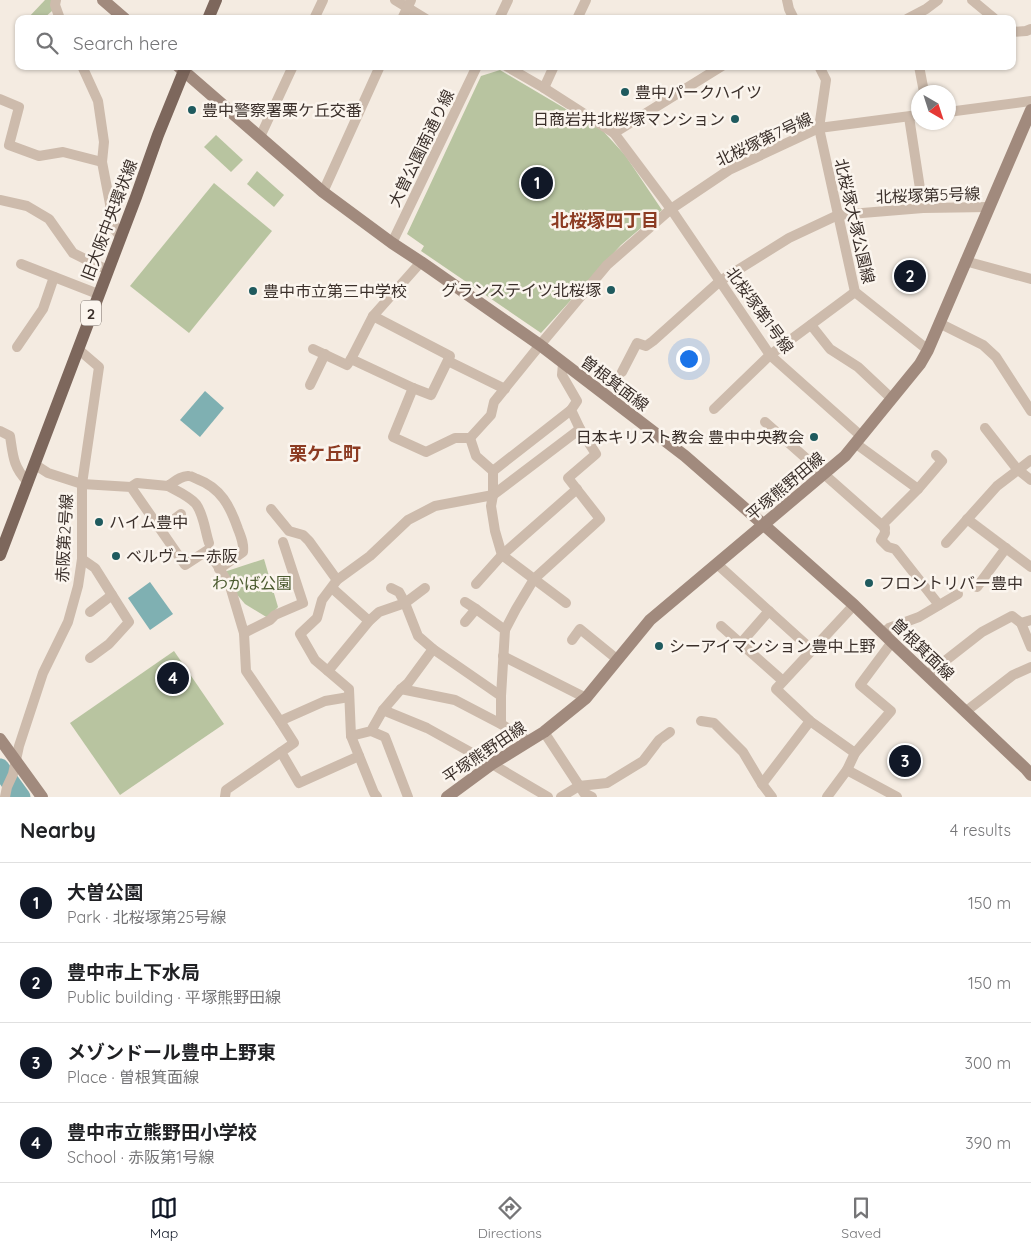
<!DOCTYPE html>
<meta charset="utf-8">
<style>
:root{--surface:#fff;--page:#f2f2f2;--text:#202124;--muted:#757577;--line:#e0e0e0;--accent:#111827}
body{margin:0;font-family:Quicksand,"Noto Sans JP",sans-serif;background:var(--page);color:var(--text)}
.compass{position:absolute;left:911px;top:85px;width:45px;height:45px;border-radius:50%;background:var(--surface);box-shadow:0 1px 4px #0004;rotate:141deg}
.you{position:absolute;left:688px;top:358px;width:18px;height:18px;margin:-12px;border:4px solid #fff;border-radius:50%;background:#1a73e8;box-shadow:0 0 0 8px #1a73e833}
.badge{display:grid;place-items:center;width:32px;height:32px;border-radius:50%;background:var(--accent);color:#fff;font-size:16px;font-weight:700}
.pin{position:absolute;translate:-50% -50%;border:2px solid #fff;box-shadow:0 1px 5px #0006}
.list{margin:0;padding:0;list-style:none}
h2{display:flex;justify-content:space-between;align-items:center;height:65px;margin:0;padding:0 20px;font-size:21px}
h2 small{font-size:16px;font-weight:400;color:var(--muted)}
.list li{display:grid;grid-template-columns:32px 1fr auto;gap:15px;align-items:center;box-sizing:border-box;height:80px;padding:0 20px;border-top:1px solid var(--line)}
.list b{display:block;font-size:19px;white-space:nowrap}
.list p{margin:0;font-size:16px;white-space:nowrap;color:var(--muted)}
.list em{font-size:16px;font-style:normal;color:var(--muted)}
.icon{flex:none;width:28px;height:28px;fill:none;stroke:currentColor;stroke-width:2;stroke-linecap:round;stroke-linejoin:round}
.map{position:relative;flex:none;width:1031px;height:797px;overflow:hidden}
.search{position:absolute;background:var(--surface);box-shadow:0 1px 4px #0004;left:15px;right:15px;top:15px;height:55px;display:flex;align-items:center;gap:12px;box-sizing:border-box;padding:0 18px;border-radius:10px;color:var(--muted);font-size:19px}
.sheet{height:385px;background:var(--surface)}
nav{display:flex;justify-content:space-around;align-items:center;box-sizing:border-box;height:70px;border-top:1px solid var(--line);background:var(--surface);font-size:14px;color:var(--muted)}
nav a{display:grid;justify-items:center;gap:2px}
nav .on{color:var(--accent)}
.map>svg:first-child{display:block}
.green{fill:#b8c4a0}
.water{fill:#7fb0b2}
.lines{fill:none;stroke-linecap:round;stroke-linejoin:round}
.river{stroke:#7fb0b2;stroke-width:19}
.street{stroke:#cdbbac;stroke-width:10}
.secondary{stroke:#a18a7d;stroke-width:12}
.primary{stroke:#7d675c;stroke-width:12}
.poi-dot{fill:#1f5a5e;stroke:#fbf5ee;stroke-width:2}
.labels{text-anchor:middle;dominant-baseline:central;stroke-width:5;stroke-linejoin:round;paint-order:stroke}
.shield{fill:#fbf5ee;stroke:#756b66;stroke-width:1}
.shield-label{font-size:15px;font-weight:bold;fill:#3b302b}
.poi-label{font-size:16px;fill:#3b302b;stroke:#fbf5ee;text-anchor:start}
.street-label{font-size:16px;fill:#3b302b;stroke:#fbf5ee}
.park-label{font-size:16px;fill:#4a5a2e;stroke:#fbf5ee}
.neighbourhood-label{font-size:18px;font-weight:bold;fill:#8c3b22;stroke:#fbf5ee}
</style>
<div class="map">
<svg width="1031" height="797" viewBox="0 0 1031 797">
<rect width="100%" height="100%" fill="#f4ebe1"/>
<g class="green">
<path d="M45,0H52V11L43,19H27Z"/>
<path d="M500,70L603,131L625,155L662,210L621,245L541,333L421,251L424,246L407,234L481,76Z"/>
<path d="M216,135L243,160L231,172L204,147Z"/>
<path d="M257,171L284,195L274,207L247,184Z"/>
<path d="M214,183L272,231L189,333L130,286Z"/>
<path d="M264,559L278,607L268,618L245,604L234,591L224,573L227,571Z"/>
<path d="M174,651L224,724L120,795L70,723Z"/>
</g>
<g class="water">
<path d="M205,391L224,408L200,437L180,420Z"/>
<path d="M150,582L173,614L150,630L128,598Z"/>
</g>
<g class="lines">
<path class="river" d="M0,768L21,797"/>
<g class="street">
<path d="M56,0L55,5L60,19"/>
<path d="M395,0L426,19"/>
<path d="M787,0L789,9L794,19"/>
<path d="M972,0L995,19"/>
<path d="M314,19L323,0"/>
<path d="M402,19L411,0"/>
<path d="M499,19L508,0"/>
<path d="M577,19L586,0"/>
<path d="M907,19L926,9L938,0"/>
<path d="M1012,32L1026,31L1031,29"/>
<path d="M82,66L98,101L104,142L102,162L115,230L121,237"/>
<path d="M506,66L544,88L614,133L671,209L770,355L861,436"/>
<path d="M819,66L826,80L819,128L855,292L928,350"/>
<path d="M919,66L924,92"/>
<path d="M544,88L554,66"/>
<path d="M0,99L19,107L9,145L39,156L63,152L102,162"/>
<path d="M948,112L1031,101"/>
<path d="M909,117L923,208"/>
<path d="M614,133L722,66"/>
<path d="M260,137L293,66"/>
<path d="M323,192L380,66"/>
<path d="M0,200L27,206L49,219L73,253L101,267L108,269"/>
<path d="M392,243L477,66"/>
<path d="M965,261L1031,279"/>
<path d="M21,264L98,294"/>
<path d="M939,323L983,345L996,357L1031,411"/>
<path d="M811,325L830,349L858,367L891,398"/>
<path d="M17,347L43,309L54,277"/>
<path d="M313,349L347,365L351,359L413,388L431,395L450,356L373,316"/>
<path d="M351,359L373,316L421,262"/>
<path d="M448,361L505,389"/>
<path d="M622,372L637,343L646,346L653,341L720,281L789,238L838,215L923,208L989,207"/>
<path d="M310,385L325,354"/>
<path d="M413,388L393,437L426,452L455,438H470"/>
<path d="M714,409L770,355L855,292"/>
<path d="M765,422L885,528"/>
<path d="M985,428L1017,469L1031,480"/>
<path d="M0,431L10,436C13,455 13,467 27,481"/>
<path d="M470,438L491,415L494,402L540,345L607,265L671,209L729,170L819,128L918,115"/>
<path d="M470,438L476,456L493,471V495L491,506L495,531L502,555L566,603"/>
<path d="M855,443L918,489"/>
<path d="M936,455L942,461L918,489L884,523L885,533L881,540L888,547L895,549L939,605"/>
<path d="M34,464L48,473L82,484L131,487L185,565L208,550L230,586L244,633L246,671L280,721L294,743L226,790L225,797"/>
<path d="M493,471L571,410"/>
<path d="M168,486C177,491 189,496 196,504C204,515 205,531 209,543"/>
<path d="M131,487L137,483L168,486C174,482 182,475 189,476C192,476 194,478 197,479C221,488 230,506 238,529C241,537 244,543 243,552L219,569"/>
<path d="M271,509L289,531L303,535L309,541L337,580"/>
<path d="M967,519L1031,567"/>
<path d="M161,529L181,514"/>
<path d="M946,543L997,486L1031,460"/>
<path d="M82,559L95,568L129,622L109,644L90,658"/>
<path d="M717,564L812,650"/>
<path d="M476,584L502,555L577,489"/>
<path d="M977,587L1006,548"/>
<path d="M332,588L369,621"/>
<path d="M391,588L399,592L405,603L418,636L433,649L501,696"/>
<path d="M465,602L476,609L505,630"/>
<path d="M854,605L776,689L810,721L855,753"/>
<path d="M90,612L112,595"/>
<path d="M465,622L476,609"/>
<path d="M1021,623L1031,620"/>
<path d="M721,626L783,681"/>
<path d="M244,633L270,620L275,615L303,603L283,542"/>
<path d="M883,633L889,628L919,617L958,594"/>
<path d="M572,640L580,629L618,660"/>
<path d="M741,643L769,611"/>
<path d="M503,656L586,698"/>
<path d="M328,671L369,621L379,612L405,603L425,588"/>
<path d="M927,675L982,632L1012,616L1021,623L1031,647"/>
<path d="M401,689L455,700L501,724L528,741"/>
<path d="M383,710L427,728L492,764L548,797"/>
<path d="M965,712L1013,675L1031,667"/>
<path d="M280,721L325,701L349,697"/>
<path d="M701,721L714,723L743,752L762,784L772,797"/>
<path d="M501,724V696L505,630L516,609L534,579L600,519L568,478L596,454L580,429L571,410L577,401L562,375L563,364"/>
<path d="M371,731L385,737L408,797"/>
<path d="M544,732L584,793L592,797"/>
<path d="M351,736L371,731L383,710L401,689L408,683L433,649"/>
<path d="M281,752L299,783L359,756"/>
<path d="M847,770L897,797"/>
<path d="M762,784L810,721"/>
<path d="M5,797L7,787L13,774L19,746L43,673L68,622L78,586L82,559V484L99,367L78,349"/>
<path d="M377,797L374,793L351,736L349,689L315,660L300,634L317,618L322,600L337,580L370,556L408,520L435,506L493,495L580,429"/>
<path d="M561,797L579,786L607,783L643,761L659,740L670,732"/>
<path d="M827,797L847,770L855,753L891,711L860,685L892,642"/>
</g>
<g class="secondary">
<path d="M103,0L125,19"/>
<path d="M178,66L323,192L392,243L421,262L540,345L685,456L764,525L854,605L892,642L1026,769L1031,775"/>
<path d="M0,739L42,797"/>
<path d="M447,797L492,764L544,732L586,698L650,620L845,456L920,364L928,350L1031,110"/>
</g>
<g class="primary">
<path d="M208,19L216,0"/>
<path d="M0,555L136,197L158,135L186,66"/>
</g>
</g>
<g class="poi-dot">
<circle cx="625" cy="92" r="5"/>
<circle cx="192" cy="110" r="5"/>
<circle cx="735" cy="119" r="5"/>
<circle cx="611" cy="290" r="5"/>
<circle cx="253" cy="291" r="5"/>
<circle cx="814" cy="437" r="5"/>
<circle cx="99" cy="522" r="5"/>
<circle cx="116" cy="556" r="5"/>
<circle cx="869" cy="583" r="5"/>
<circle cx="659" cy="646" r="5"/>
</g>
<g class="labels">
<rect class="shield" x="81" y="300.5" width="20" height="25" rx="4"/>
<g class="shield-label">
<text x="91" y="313">2</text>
</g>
<g class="poi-label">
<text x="635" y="92">豊中パークハイツ</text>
<text x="202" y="110">豊中警察署栗ケ丘交番</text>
<text x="725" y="119" text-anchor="end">日商岩井北桜塚マンション</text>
<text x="601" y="290" text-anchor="end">グランステイツ北桜塚</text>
<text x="263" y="291">豊中市立第三中学校</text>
<text x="804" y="437" text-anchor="end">日本キリスト教会 豊中中央教会</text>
<text x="109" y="522">ハイム豊中</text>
<text x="126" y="556">ベルヴュー赤阪</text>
<text x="879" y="583">フロントリバー豊中</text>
<text x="669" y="646">シーアイマンション豊中上野</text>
</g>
<g class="street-label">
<text transform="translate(764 139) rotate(-25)">北桜塚第7号線</text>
<text transform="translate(421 148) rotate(-64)">大曽公園南通り線</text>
<text transform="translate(928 195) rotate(-2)">北桜塚第5号線</text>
<text transform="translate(109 220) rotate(-69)">旧大阪中央環状線</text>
<text transform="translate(855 221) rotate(77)">北桜塚大塚公園線</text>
<text transform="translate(760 310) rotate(54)">北桜塚第1号線</text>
<text transform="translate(615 383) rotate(37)">曽根箕面線</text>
<text transform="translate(785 486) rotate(-40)">平塚熊野田線</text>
<text transform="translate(64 538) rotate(-87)">赤阪第2号線</text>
<text transform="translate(923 649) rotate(44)">曽根箕面線</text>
<text transform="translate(484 752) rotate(-34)">平塚熊野田線</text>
</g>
<g class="park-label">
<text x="252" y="583">わかば公園</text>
</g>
<g class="neighbourhood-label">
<text x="605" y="220">北桜塚四丁目</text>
<text x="325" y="453">栗ケ丘町</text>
</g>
</g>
</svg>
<svg class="compass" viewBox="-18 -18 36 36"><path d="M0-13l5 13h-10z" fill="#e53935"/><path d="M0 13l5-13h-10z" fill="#757577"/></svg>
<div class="you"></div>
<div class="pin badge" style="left:537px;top:183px">1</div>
<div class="pin badge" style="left:910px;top:276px">2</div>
<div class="pin badge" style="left:905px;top:761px">3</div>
<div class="pin badge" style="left:173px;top:678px">4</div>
<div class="search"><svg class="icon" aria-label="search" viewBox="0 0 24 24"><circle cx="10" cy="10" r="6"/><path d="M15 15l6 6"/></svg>Search here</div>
</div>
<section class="sheet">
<h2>Nearby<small>4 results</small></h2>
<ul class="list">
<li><span class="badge">1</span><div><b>大曽公園</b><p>Park · 北桜塚第25号線</p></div><em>150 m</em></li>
<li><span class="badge">2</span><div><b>豊中市上下水局</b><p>Public building · 平塚熊野田線</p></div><em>150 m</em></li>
<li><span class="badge">3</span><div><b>メゾンドール豊中上野東</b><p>Place · 曽根箕面線</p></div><em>300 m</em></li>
<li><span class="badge">4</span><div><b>豊中市立熊野田小学校</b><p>School · 赤阪第1号線</p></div><em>390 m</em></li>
</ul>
</section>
<nav>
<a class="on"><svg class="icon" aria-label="map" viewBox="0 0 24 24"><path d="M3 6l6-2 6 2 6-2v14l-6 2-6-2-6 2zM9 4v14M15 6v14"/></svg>Map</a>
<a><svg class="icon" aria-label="directions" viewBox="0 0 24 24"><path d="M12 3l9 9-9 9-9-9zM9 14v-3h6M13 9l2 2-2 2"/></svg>Directions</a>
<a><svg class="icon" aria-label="saved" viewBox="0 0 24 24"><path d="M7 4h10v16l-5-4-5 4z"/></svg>Saved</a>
</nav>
